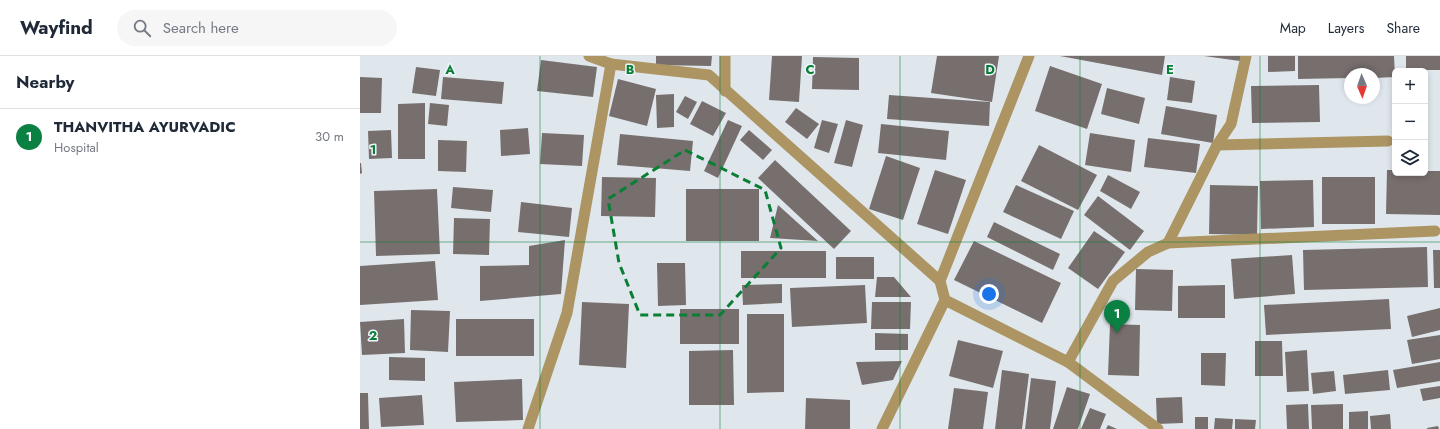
<!DOCTYPE html>
<meta charset="utf-8">
<style>
:root{--surface:#fff;--page:#f6f6f7;--text:#1f2937;--muted:#747a83;--line:#e0e1e3;--accent:#0b8043}
body{margin:0;font-family:Jost,sans-serif;background:var(--page);color:var(--text)}
.controls{position:absolute;right:12px;top:12px;display:grid;overflow:hidden;border-radius:6px;box-shadow:0 2px 6px #0003}
.controls button{width:36px;height:36px;display:grid;place-items:center;padding:0;border:0;border-bottom:1px solid var(--line);background:var(--surface);color:var(--text);font:20px sans-serif}
.compass{position:absolute;left:984px;top:12px;width:36px;height:36px;border-radius:50%;background:var(--surface);box-shadow:0 2px 6px #0003;rotate:178deg}
.you{position:absolute;left:629px;top:238px;width:14px;height:14px;margin:-10px;border:3px solid #fff;border-radius:50%;background:#1a73e8;box-shadow:0 0 0 6px #1a73e833}
.badge{display:grid;place-items:center;width:26px;height:26px;border-radius:50%;background:var(--accent);color:#fff;font-size:13px;font-weight:700}
.pin{position:absolute;translate:-50% -33px;filter:drop-shadow(0 1px 2px #0008)}
.pin::after{content:'';position:absolute;top:21px;width:14px;height:12px;background:inherit;clip-path:polygon(0 0,100% 0,50% 100%)}
.list{margin:0;padding:0;list-style:none}
h2{display:flex;justify-content:space-between;align-items:center;height:52px;margin:0;padding:0 16px;font-size:17px}
h2 small{font-size:13px;font-weight:400;color:var(--muted)}
.list li{display:grid;grid-template-columns:26px 1fr auto;gap:12px;align-items:center;box-sizing:border-box;height:56px;padding:0 16px;border-top:1px solid var(--line)}
.list b{display:block;font-size:15px;white-space:nowrap}
.list p{margin:0;font-size:13px;white-space:nowrap;color:var(--muted)}
.list em{font-size:13px;font-style:normal;color:var(--muted)}
.icon{flex:none;width:22px;height:22px;fill:none;stroke:currentColor;stroke-width:2;stroke-linecap:round;stroke-linejoin:round}
.map{position:relative;flex:none;width:1080px;height:373px;overflow:hidden}
header{display:flex;align-items:center;gap:24px;box-sizing:border-box;height:56px;padding:0 20px;background:var(--surface);border-bottom:1px solid var(--line)}
header strong{font-size:19px}
nav{display:flex;gap:22px;margin-inline-start:auto;font-size:14px}
.search{width:280px;height:36px;background:var(--page);display:flex;align-items:center;gap:10px;box-sizing:border-box;padding:0 14px;border-radius:22px;color:var(--muted);font-size:15px}
main{display:flex}
aside{flex:1;background:var(--surface)}
.map>svg:first-child{display:block}
.building{fill:#776f6e}
.lines{fill:none;stroke-linecap:round;stroke-linejoin:round}
.minor{stroke:#ac9563;stroke-width:11}
.marked{fill:none;stroke:#0a7e35;stroke-width:3;stroke-dasharray:8 5;stroke-linejoin:round}
.grid{fill:none;stroke:#0a7e35;stroke-width:1;stroke-opacity:0.55}
.grid-label{font-size:13px;text-anchor:middle;font-weight:bold;fill:#0a7e35;stroke:#edf4fa;stroke-width:3;stroke-linejoin:round;paint-order:stroke}
</style>
<header>
<strong>Wayfind</strong>
<div class="search"><svg class="icon" aria-label="search" viewBox="0 0 24 24"><circle cx="10" cy="10" r="6"/><path d="M15 15l6 6"/></svg>Search here</div>
<nav><a>Map</a><a>Layers</a><a>Share</a></nav>
</header>
<main>
<aside>
<h2>Nearby<small></small></h2>
<ul class="list">
<li><span class="badge">1</span><div><b>THANVITHA AYURVADIC</b><p>Hospital</p></div><em>30 m</em></li>
</ul>
</aside>
<div class="map">
<svg width="1080" height="373" viewBox="0 0 1080 373">
<rect width="100%" height="100%" fill="#e0e7ec"/>
<g class="building">
<path d="M296,0H352L351,10L296,9Z"/>
<path d="M412,0H442L439,46L409,44Z"/>
<path d="M577,0H639L632,46L571,37Z"/>
<path d="M700,0H805L802,19Z"/>
<path d="M844,0H881L880,5Z"/>
<path d="M908,0H935V15L908,16Z"/>
<path d="M938,0H1034L1035,21L1014,22V18H990V22L938,23Z"/>
<rect x="1046" y="0" width="34" height="14"/>
<path d="M453,1L499,2V34L452,33Z"/>
<path d="M181,4L237,11L233,41L177,35Z"/>
<path d="M690,10L742,28L727,73L675,55Z"/>
<path d="M56,11L80,14L76,40L52,37Z"/>
<path d="M0,21L22,22L21,57H0Z"/>
<path d="M83,21L144,26L142,48L81,43Z"/>
<path d="M810,21L835,25L832,47L807,44Z"/>
<path d="M258,23L296,33L287,70L249,60Z"/>
<path d="M959,29L960,66L892,67L891,30Z"/>
<path d="M747,32L785,42L779,68L741,58Z"/>
<path d="M314,38V71L297,72L296,39Z"/>
<path d="M529,39L630,46L629,70L527,63Z"/>
<path d="M325,40L337,46L328,63L316,56Z"/>
<path d="M342,45L366,57L353,80L330,68Z"/>
<path d="M65,47V103H38V48Z"/>
<path d="M70,47L89,49L87,70L68,68Z"/>
<path d="M806,50L857,59L853,87L801,78Z"/>
<path d="M436,52L459,68L447,83L425,66Z"/>
<path d="M368,64L382,70L358,122L344,115Z"/>
<path d="M462,64L478,68L469,97L454,92Z"/>
<path d="M486,64L503,69L492,111L474,107Z"/>
<path d="M521,68L589,75L586,104L518,97Z"/>
<path d="M168,72L170,98L141,100L140,74Z"/>
<path d="M31,74L32,102L9,103L8,75Z"/>
<path d="M389,74L412,94L403,104L380,84Z"/>
<path d="M182,77L224,79L222,110L180,108Z"/>
<path d="M730,77L775,84L771,116L725,109Z"/>
<path d="M260,78L333,85L330,115L257,109Z"/>
<path d="M788,82L840,88L836,117L784,111Z"/>
<path d="M78,84L107,85L106,116L78,115Z"/>
<path d="M679,89L737,119L718,154L661,125Z"/>
<path d="M526,100L560,112L543,164L509,153Z"/>
<path d="M415,104L491,175L474,193L398,122Z"/>
<path d="M0,107H1L2,117L0,118Z"/>
<path d="M575,114L606,124L588,178L557,168Z"/>
<path d="M1027,114H1035V117H1065V115H1080V159L1026,158Z"/>
<path d="M748,119L780,136L771,153L740,135Z"/>
<path d="M242,121L296,122L295,161L241,160Z"/>
<rect x="962" y="121" width="53" height="47"/>
<path d="M953,124L954,171L901,173L900,125Z"/>
<path d="M656,129L714,155L701,183L643,156Z"/>
<path d="M850,129L898,130L897,179L849,178Z"/>
<path d="M93,131L133,134L131,156L91,152Z"/>
<path d="M77,133L80,198L16,200L14,135Z"/>
<rect x="326" y="133" width="73" height="52"/>
<path d="M738,140L784,175L770,194L724,159Z"/>
<path d="M161,146L212,152L209,181L158,176Z"/>
<path d="M418,149L458,185L410,182Z"/>
<path d="M94,162L130,163L129,199L93,198Z"/>
<path d="M634,166L700,198L693,214L627,181Z"/>
<path d="M734,175L765,196L738,233L708,212Z"/>
<path d="M205,184L201,238L120,245V210L169,209V190Z"/>
<path d="M614,185L701,227L682,267L594,224Z"/>
<path d="M1067,191L1068,231L944,234L943,194Z"/>
<path d="M1073,194H1080V232H1074Z"/>
<rect x="381" y="195" width="85" height="27"/>
<path d="M932,199L935,238L874,243L871,203Z"/>
<rect x="476" y="201" width="38" height="22"/>
<path d="M75,205L78,244L0,249V210Z"/>
<path d="M297,207H325L326,249L298,250Z"/>
<path d="M776,213L813,214L812,255L775,254Z"/>
<path d="M517,221H534L551,241H515Z"/>
<path d="M422,228V247L383,249L382,229Z"/>
<path d="M505,229L507,267L432,271L430,232Z"/>
<path d="M865,229V262H818V230Z"/>
<path d="M1029,243L1031,273L906,279L904,249Z"/>
<path d="M222,246L269,248L266,312L219,309Z"/>
<path d="M512,246H551L550,273H511Z"/>
<path d="M1080,252V274L1052,281L1047,260Z"/>
<rect x="320" y="253" width="59" height="35"/>
<path d="M51,254L90,255L88,296L50,294Z"/>
<path d="M387,258H424V336L387,337Z"/>
<path d="M44,263L45,297L2,299L0,266Z"/>
<rect x="96" y="263" width="78" height="37"/>
<path d="M750,268L780,269L779,320L748,319Z"/>
<path d="M515,277L548,278V294H515Z"/>
<path d="M1080,279V303L1052,308L1047,284Z"/>
<path d="M598,284L643,295L633,332L589,320Z"/>
<path d="M895,285H922L923,320H895Z"/>
<path d="M373,294L374,349H329V295Z"/>
<path d="M947,294L949,335L927,336L925,296Z"/>
<path d="M841,297H866L865,330L841,329Z"/>
<path d="M29,301L65,302V325L29,324Z"/>
<path d="M542,305L533,324L502,329L496,306Z"/>
<path d="M1080,306V325L1037,332L1033,314Z"/>
<path d="M642,314L669,318L662,373H635Z"/>
<path d="M1028,314L1030,334L985,338L983,319Z"/>
<path d="M974,315L976,335L953,338L951,317Z"/>
<path d="M671,322L696,325L690,373H665Z"/>
<path d="M162,323L163,364L96,366L94,326Z"/>
<path d="M1080,330V342L1063,345L1060,333Z"/>
<path d="M707,331L730,338L718,373H693Z"/>
<path d="M594,332L628,336L623,373H588Z"/>
<path d="M0,337H8L9,373H0Z"/>
<path d="M62,339L64,369L21,371L19,342Z"/>
<path d="M822,341L823,367L797,368L796,342Z"/>
<path d="M446,342L490,344V373H445Z"/>
<path d="M948,348L949,373H927L926,349Z"/>
<path d="M983,348V373H952L951,349Z"/>
<path d="M730,352L746,358L740,373H721Z"/>
<path d="M1008,355V373H989V356Z"/>
<path d="M1030,358L1031,373H1011L1010,360Z"/>
<rect x="835" y="361" width="13" height="12"/>
<path d="M855,362L873,363L872,373H854Z"/>
<path d="M875,363L896,364L895,373H875Z"/>
<path d="M748,369L757,373H746Z"/>
<path d="M1078,370L1079,373H1067V372Z"/>
</g>
<g class="lines">
<g class="minor">
<path d="M229,0L251,8L349,19L580,225L585,244L708,306L798,373"/>
<path d="M365,0V35"/>
<path d="M857,89L1028,85"/>
<path d="M808,187L1075,175"/>
<path d="M580,225L669,0"/>
<path d="M709,303L708,306L753,225L788,196L808,187L857,89L871,68L886,0"/>
<path d="M168,373L207,257L251,8"/>
<path d="M522,373L585,244"/>
</g>
</g>
<path class="marked" d="M325,94L405,134L421,192L360,259H280L259,207L248,143Z"/>
<path class="grid" d="M180,0V373M360,0V373M540,0V373M720,0V373M900,0V373M0,186H1080"/>
<g class="grid-label">
<text x="90" y="18">A</text>
<text x="270" y="18">B</text>
<text x="450" y="18">C</text>
<text x="630" y="18">D</text>
<text x="810" y="18">E</text>
<text x="13" y="98">1</text>
<text x="13" y="284">2</text>
</g>
</svg>
<div class="controls">
<button>+</button>
<button>−</button>
<button><svg class="icon" aria-label="layers" viewBox="0 0 24 24"><path d="M12 4l9 5-9 5-9-5zM3 14l9 5 9-5"/></svg></button>
</div>
<svg class="compass" viewBox="-18 -18 36 36"><path d="M0-13l5 13h-10z" fill="#e53935"/><path d="M0 13l5-13h-10z" fill="#747a83"/></svg>
<div class="you"></div>
<div class="pin badge" style="left:757px;top:277px">1</div>
</div>
</main>
